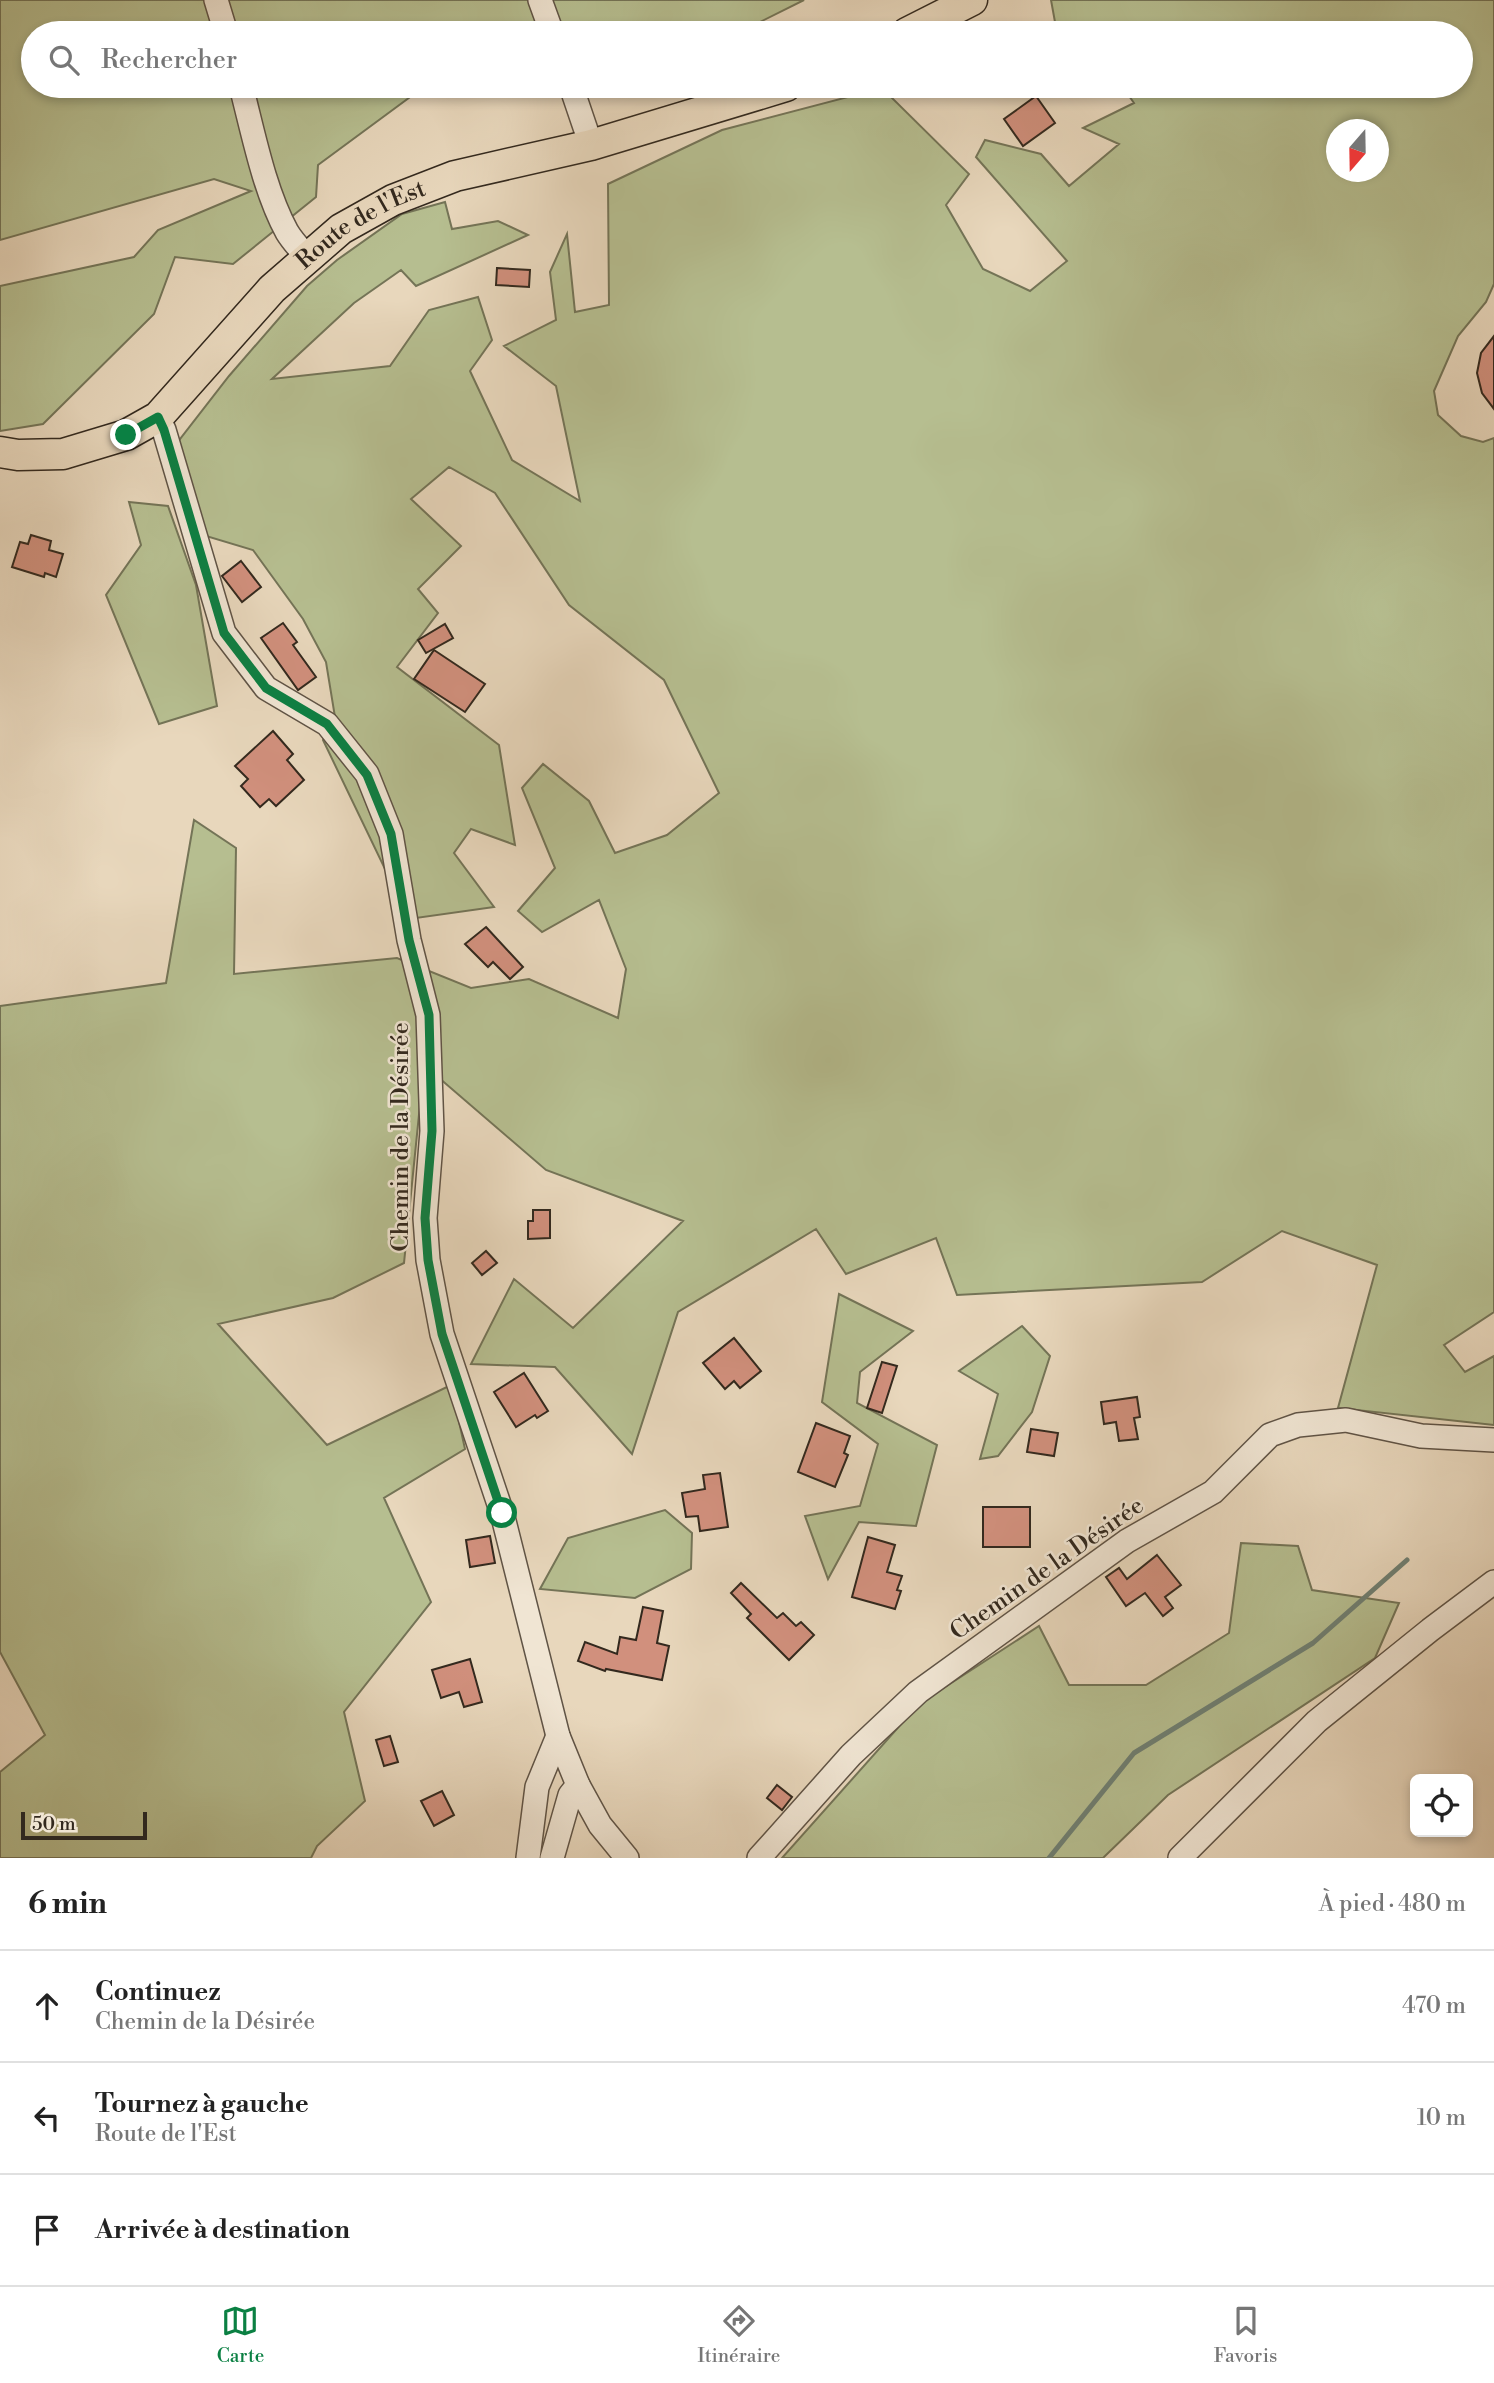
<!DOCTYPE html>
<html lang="fr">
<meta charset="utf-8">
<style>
:root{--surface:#fff;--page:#f6f6f6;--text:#222;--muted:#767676;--line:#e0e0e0;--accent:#0b8043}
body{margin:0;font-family:"Libre Bodoni",serif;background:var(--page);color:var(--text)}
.controls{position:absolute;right:21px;bottom:21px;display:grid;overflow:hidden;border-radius:10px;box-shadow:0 4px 10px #0003}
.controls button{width:63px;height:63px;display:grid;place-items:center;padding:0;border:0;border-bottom:2px solid var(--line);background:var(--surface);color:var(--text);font:35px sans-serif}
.compass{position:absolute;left:1326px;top:119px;width:63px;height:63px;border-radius:50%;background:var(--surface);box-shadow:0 4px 10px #0003;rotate:200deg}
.scale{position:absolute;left:21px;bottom:18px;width:126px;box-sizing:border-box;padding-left:7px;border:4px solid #33291e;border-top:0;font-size:19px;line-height:24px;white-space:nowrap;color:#33291e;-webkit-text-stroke:5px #f0e5d3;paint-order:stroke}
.stop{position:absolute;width:21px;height:21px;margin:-16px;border:5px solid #0b8043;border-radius:50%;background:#fff}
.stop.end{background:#0b8043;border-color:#fff;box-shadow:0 2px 7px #0008}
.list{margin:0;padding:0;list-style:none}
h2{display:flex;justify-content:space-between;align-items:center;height:91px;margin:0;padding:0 28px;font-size:30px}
h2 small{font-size:23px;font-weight:400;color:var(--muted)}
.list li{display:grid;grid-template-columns:46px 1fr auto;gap:21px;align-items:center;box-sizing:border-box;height:112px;padding:0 28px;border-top:2px solid var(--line)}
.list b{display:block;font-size:26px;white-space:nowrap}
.list p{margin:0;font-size:23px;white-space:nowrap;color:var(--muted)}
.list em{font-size:23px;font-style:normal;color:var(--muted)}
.icon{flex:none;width:38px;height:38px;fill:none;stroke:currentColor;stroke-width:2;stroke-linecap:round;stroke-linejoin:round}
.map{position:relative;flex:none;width:1494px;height:1858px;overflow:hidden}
.search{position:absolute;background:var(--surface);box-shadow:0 4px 10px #0003;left:21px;right:21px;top:21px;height:77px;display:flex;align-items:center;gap:18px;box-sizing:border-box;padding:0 24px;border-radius:38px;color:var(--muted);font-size:26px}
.sheet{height:427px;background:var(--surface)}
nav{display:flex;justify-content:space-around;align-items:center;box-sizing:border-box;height:98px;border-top:2px solid var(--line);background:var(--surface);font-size:19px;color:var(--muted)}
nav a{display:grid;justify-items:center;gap:4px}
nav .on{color:var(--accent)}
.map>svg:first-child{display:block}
.green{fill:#b6be90;stroke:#747457;stroke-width:2;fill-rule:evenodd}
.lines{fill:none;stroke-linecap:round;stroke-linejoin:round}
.stream{stroke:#708073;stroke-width:5}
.building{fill:#d1907d;stroke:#33291e;stroke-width:2}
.minor-casing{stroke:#605446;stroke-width:26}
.major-casing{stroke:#33291e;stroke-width:33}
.minor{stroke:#f0e5d3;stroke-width:23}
.major{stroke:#e8d7bc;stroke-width:30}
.route{stroke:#0b8043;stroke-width:9}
.labels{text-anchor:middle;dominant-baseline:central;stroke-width:5;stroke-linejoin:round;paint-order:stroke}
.street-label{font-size:24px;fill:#33291e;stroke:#f0e5d3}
</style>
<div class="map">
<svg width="1494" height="1858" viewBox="0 0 1494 1858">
<rect width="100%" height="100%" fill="#e8d7bc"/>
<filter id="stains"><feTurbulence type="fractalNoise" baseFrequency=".00286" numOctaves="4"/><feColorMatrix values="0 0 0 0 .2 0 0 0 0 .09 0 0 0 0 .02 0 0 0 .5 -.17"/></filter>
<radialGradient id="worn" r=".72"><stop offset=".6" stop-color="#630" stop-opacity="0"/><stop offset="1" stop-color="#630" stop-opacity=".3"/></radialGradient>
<g class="green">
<path d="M0,0H804L738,33H33V86H425L318,165L316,197L233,264L175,257L154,314L43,424L0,431V286L134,257L158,230L251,191L214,179L0,240Z"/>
<path d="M1051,0H1494V284L1486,302L1458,336L1434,391L1438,415L1461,436L1483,442L1494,438V1312L1444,1345L1465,1372L1494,1356V1425L1338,1408L1377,1265L1282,1231L1202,1282L957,1295L936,1238L846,1274L816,1229L678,1312L632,1454L555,1367L471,1364L514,1279L573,1328L683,1221L546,1170L424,1065L404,1263L333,1298L218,1324L327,1445L451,1385L465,1449L384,1498L431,1602L344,1712L365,1801L317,1846L311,1858H0V1772L45,1735L0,1652V1006L166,983L194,820L236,848L234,974L397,958L471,988L529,979L618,1018L626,969L599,900L542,932L518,911L555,868L522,788L543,764L589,801L615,853L667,835L719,793L664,680L569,605L495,493L449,467L411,499L461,546L418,589L438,613L397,667L499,745L515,845L471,829L454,853L494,907L409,919L323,740L335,717L326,662L303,619L253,550L206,536L177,443L229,376L307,286L337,260L402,214L445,202L452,229L498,221L528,235L416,286L401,270L354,303L272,379L390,366L429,310L478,297L492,340L470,371L512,460L580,501L556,386L504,346L556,320L550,272L567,234L575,312L609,305L608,184L722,130L882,88L969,174L946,205L983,269L1030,291L1067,261L976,157L985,140L1041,154L1069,186L1119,144L1083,128L1134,103L1122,86H1461V33H1057ZM1336,130H1378V172H1336Z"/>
<path d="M129,502L168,506L196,585L217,706L159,724L106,595L141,545Z"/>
<path d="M839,1294L913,1331L860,1372L857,1403L937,1445L916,1526L859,1522L828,1579L805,1516L860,1506L878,1444L822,1402Z"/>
<path d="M1022,1326L1050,1356L1032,1412L998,1456L980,1459L998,1394L959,1371Z"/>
<path d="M665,1510L692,1533L691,1569L635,1598L540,1589L568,1538Z"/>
<path d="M1241,1543L1298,1546L1312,1590L1399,1603L1375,1658L1168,1795L1103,1858H782L919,1704L1039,1626L1069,1685H1146L1229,1633Z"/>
</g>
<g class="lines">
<path class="stream" d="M1049,1858L1134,1753L1313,1643L1407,1560"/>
</g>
<g class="building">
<path d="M1036,96L1055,123L1023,146L1004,119Z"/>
<path d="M497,268L530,270L529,287L496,285Z"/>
<path d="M1494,336V409L1482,393L1477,373L1481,353Z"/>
<path d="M31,535L51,541L49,550L63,554L56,577L45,573L44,577L12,567L20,542L28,544Z"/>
<path d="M241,561L261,587L242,602L222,576Z"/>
<path d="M283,623L297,642L293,645L316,677L298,690L261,638Z"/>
<path d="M445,624L453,638L426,653L418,640Z"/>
<path d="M434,650L485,684L465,712L414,679Z"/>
<path d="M273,731L293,754L287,760L304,780L276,806L269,799L260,807L241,786L248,779L235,766Z"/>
<path d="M486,927L523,967L510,979L493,962L488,967L465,944Z"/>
<path d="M533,1210H550V1238L528,1239V1221H533Z"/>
<path d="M486,1251L497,1263L482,1275L472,1263Z"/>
<path d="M734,1338L761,1371L740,1388L734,1381L725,1389L703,1363Z"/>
<path d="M882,1362L897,1366L882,1413L867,1408Z"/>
<path d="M524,1373L548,1411L537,1418L535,1415L516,1427L494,1392Z"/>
<path d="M1137,1397L1140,1417L1134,1418L1138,1439L1119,1441L1116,1422L1104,1424L1101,1402Z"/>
<path d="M816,1423L850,1436L844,1453L848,1455L835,1487L798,1472Z"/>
<path d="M1031,1429L1058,1433L1054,1456L1027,1452Z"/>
<path d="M720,1473L728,1527L700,1531L698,1516L686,1517L682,1493L705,1489L703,1475Z"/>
<rect x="983" y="1507" width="47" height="40"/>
<path d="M490,1536L495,1563L470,1567L466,1540Z"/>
<path d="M868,1537L895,1545L887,1572L902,1576L897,1590L901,1591L895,1609L852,1597Z"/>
<path d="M1157,1555L1181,1585L1165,1597L1173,1608L1163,1616L1145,1593L1126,1606L1106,1577L1119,1568L1127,1579Z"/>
<path d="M741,1583L777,1618L783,1613L796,1626L801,1622L814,1635L789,1660L747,1618L751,1614L731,1593Z"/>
<path d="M643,1607L663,1611L657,1643L669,1646L662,1680L606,1669L605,1671L578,1661L585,1642L617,1654L620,1637L636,1640Z"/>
<path d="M470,1659L482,1702L464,1707L459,1692L441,1698L432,1670Z"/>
<path d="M390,1736L398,1762L384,1766L376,1740Z"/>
<path d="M777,1785L792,1797L782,1810L767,1798Z"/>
<path d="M442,1791L454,1815L434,1826L421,1801Z"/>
</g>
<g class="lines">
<defs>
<g id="minor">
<path d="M216,0L226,33"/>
<path d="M540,0L552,33"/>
<path d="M241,86C253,132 264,190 287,232C293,242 301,250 308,258"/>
<path d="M571,86L591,145"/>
<path d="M158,417L164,430L224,633L266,688L327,724L367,774L391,834L409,940L428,1015L432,1131L425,1218L428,1260L442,1334L502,1513L558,1736L578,1785L600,1825L627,1858"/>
<path d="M528,1858L537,1787L558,1736"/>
<path d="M552,1858L570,1795L578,1785"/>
<path d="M759,1858L851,1755L918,1692L1127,1541L1213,1492L1270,1435L1298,1425L1346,1420L1421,1436L1494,1440"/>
<path d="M1180,1858L1317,1721L1430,1630L1494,1582"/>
</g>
<g id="major">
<path d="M907,33L972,0"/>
<path id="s1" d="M0,452L18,455L63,454L126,435L158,417L272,289L341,229L393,200L455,176L591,145L786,86"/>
</g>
</defs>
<use href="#minor" class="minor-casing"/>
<use href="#major" class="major-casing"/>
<use href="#minor" class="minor"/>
<use href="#major" class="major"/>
</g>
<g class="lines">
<path class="route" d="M126,435L158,417L164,430L224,633L266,688L327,724L367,775L391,834L409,940L429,1015L432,1131L425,1218L428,1260L442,1334L502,1513"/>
</g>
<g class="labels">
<g class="street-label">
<text stroke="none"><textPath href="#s1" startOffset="448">Route de l'Est</textPath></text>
<text transform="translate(401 1137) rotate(-90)">Chemin de la Désirée</text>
<text transform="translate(1047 1569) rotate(-35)">Chemin de la Désirée</text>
</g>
</g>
<rect width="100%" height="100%" filter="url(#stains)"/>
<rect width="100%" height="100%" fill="url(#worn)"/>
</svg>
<div class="controls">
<button><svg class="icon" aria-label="locate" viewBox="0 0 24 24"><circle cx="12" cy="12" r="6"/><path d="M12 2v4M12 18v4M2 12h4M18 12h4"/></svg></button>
</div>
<svg class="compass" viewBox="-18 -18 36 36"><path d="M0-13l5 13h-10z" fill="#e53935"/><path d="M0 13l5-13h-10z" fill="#767676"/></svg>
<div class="scale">50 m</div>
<div class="stop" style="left:502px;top:1513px"></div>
<div class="stop end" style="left:126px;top:435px"></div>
<div class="search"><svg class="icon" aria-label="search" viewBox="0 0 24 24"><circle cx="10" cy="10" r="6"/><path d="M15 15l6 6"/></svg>Rechercher</div>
</div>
<section class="sheet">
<h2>6 min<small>À pied · 480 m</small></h2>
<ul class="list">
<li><svg class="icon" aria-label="ahead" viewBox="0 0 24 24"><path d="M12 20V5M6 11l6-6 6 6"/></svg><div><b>Continuez</b><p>Chemin de la Désirée</p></div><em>470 m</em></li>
<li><svg class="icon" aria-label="left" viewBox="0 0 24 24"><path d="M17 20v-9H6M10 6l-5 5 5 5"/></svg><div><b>Tournez à gauche</b><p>Route de l'Est</p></div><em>10 m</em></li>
<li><svg class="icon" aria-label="arrive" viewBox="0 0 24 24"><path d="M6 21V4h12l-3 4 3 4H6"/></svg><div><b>Arrivée à destination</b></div></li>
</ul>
</section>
<nav>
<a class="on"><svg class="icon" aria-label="map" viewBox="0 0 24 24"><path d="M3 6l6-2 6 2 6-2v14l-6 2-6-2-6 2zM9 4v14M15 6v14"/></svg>Carte</a>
<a><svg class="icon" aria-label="directions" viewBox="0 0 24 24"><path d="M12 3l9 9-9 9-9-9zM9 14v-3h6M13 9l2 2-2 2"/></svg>Itinéraire</a>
<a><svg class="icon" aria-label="saved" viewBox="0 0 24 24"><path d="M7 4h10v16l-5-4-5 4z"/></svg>Favoris</a>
</nav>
